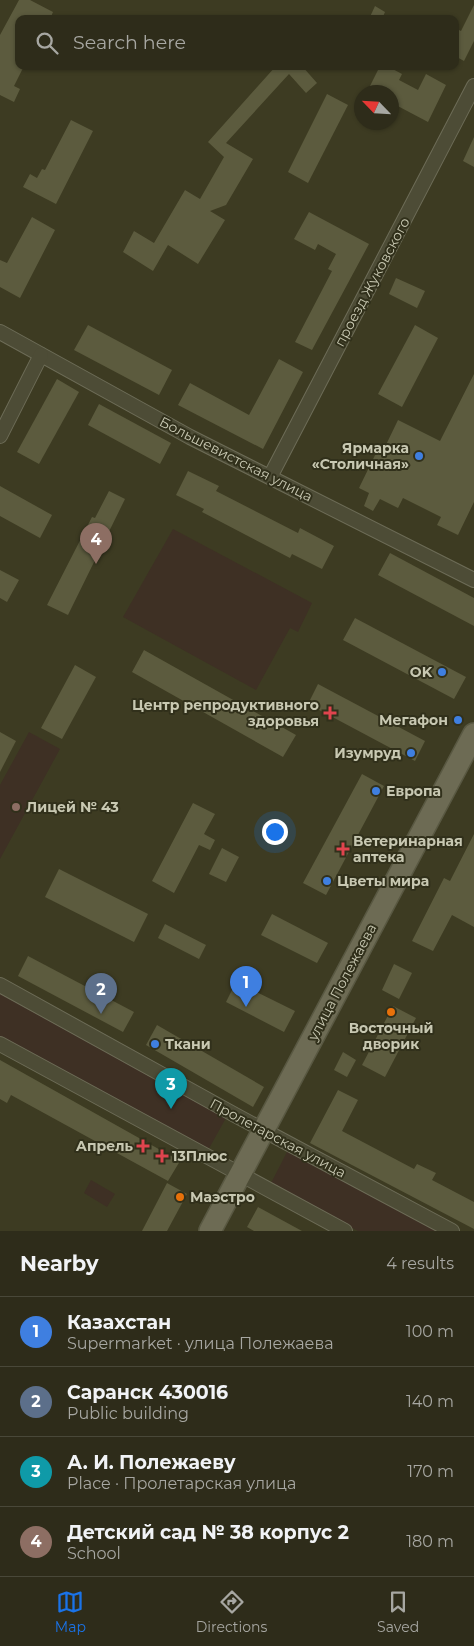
<!DOCTYPE html>
<meta charset="utf-8">
<style>
:root{--surface:#2e2c1a;--page:#3a3827;--text:#f1f3f6;--muted:#a7a7a2;--line:#494839;--accent:#1a73e8}
body{margin:0;font-family:Montserrat,sans-serif;background:var(--page);color:var(--text)}
.compass{position:absolute;left:354px;top:85px;width:45px;height:45px;border-radius:50%;background:var(--surface);box-shadow:0 1px 4px #0004;rotate:295deg}
.you{position:absolute;left:274px;top:831px;width:18px;height:18px;margin:-12px;border:4px solid #fff;border-radius:50%;background:#1a73e8;box-shadow:0 0 0 8px #1a73e833}
.badge{display:grid;place-items:center;width:32px;height:32px;border-radius:50%;background:var(--accent);color:#fff;font-size:16px;font-weight:700}
.pin{position:absolute;translate:-50% -41px;filter:drop-shadow(0 1px 2px #0008)}
.pin::after{content:'';position:absolute;top:26px;width:18px;height:15px;background:inherit;clip-path:polygon(0 0,100% 0,50% 100%)}
.list{margin:0;padding:0;list-style:none}
h2{display:flex;justify-content:space-between;align-items:center;height:65px;margin:0;padding:0 20px;font-size:21px}
h2 small{font-size:16px;font-weight:400;color:var(--muted)}
.list li{display:grid;grid-template-columns:32px 1fr auto;gap:15px;align-items:center;box-sizing:border-box;height:70px;padding:0 20px;border-top:1px solid var(--line)}
.list b{display:block;font-size:19px;white-space:nowrap}
.list p{margin:0;font-size:16px;white-space:nowrap;color:var(--muted)}
.list em{font-size:16px;font-style:normal;color:var(--muted)}
.icon{flex:none;width:28px;height:28px;fill:none;stroke:currentColor;stroke-width:2;stroke-linecap:round;stroke-linejoin:round}
.map{position:relative;flex:none;width:474px;height:1231px;overflow:hidden}
.search{position:absolute;background:var(--surface);box-shadow:0 1px 4px #0004;left:15px;right:15px;top:15px;height:55px;display:flex;align-items:center;gap:12px;box-sizing:border-box;padding:0 18px;border-radius:10px;color:var(--muted);font-size:19px}
.sheet{height:345px;background:var(--surface)}
nav{display:flex;justify-content:space-around;align-items:center;box-sizing:border-box;height:70px;border-top:1px solid var(--line);background:var(--surface);font-size:14px;color:var(--muted)}
nav a{display:grid;justify-items:center;gap:2px}
nav .on{color:var(--accent)}
.map>svg:first-child{display:block}
.green{fill:#3e3024}
.building{fill:#5c5b3e}
.lines{fill:none;stroke-linecap:round;stroke-linejoin:round}
.street-casing{stroke:#6d6c57;stroke-width:16}
.primary-casing{stroke:#595842;stroke-width:24}
.street{stroke:#4d4c36;stroke-width:14}
.primary{stroke:#6d6b54;stroke-width:21}
.shop-dot{fill:#3f7fe0;stroke:#31301b;stroke-width:2}
.health-dot{fill:#e0444e;stroke:#31301b;stroke-width:2}
.education-dot{fill:#8d6e63;stroke:#31301b;stroke-width:2}
.food-dot{fill:#e8710a;stroke:#31301b;stroke-width:2}
.labels{text-anchor:middle;dominant-baseline:central;stroke-width:4;stroke-linejoin:round;paint-order:stroke}
.street-label{font-size:14px;fill:#c8c8b2;stroke:#31301b}
.poi-label{font-size:14px;font-weight:bold;fill:#c8c8b2;stroke:#31301b;text-anchor:start}
</style>
<div class="map">
<svg width="474" height="1231" viewBox="0 0 474 1231">
<rect width="100%" height="100%" fill="#3d3b22"/>
<g class="green">
<path d="M173,529L312,603L298,632L290,628L256,690L123,617Z"/>
<path d="M29,732L60,749L0,859V785Z"/>
<path d="M0,992L226,1118L207,1152L0,1037Z"/>
<path d="M288,1150L441,1231H358L270,1185Z"/>
<path d="M91,1180L115,1194L107,1207L84,1193Z"/>
</g>
<g class="building">
<path d="M19,0H30L53,12L50,19H19V66H24L14,86L20,89L14,102L0,95V35Z"/>
<path d="M474,5V41L464,61L455,56V28L461,31Z"/>
<path d="M375,6L385,12L382,19H369Z"/>
<path d="M276,66H302L317,83L306,93L289,74L226,143L253,159L226,205L210,211L225,220L198,264L168,245L153,271L123,252L134,231L154,243L185,190L200,199L224,157L208,142Z"/>
<path d="M380,66H387L402,74L399,80L418,90L426,74L446,85L428,122L392,103V92H367Z"/>
<path d="M327,94L348,105L308,183L288,172Z"/>
<path d="M71,120L93,131L56,204L23,187L30,174L37,178L42,169L45,170Z"/>
<path d="M474,137V167L463,161Z"/>
<path d="M309,212L369,244L312,350L295,342L332,271L328,269L336,254L318,244L315,250L294,239Z"/>
<path d="M32,217L55,230L20,298L0,287V260L7,263Z"/>
<path d="M396,278L425,291L417,308L389,294Z"/>
<path d="M88,325L172,370L159,395L74,350Z"/>
<path d="M415,325L438,338L402,407L378,394Z"/>
<path d="M279,359L303,372L263,449L178,405L190,383L249,415Z"/>
<path d="M474,374V502L458,535L437,525L441,517L403,498L398,508L380,499L373,511L364,506L369,493L359,488L378,449L383,451L398,420L440,441Z"/>
<path d="M57,379L79,392L39,464L17,452Z"/>
<path d="M99,404L171,443L160,464L88,425Z"/>
<path d="M188,471L219,486L216,491L298,533L300,528L334,546L322,569L292,554L290,558L202,512L204,509L176,495Z"/>
<path d="M0,486L52,515L40,538L0,516Z"/>
<path d="M109,491L125,499L68,615L47,605L92,517L95,518Z"/>
<path d="M390,553L474,598V626L378,575Z"/>
<path d="M0,570L19,580L7,602L0,598Z"/>
<path d="M355,618L466,677L454,699L343,640Z"/>
<path d="M144,650L296,735L283,757L132,672Z"/>
<path d="M75,665L96,677L62,739L41,728Z"/>
<path d="M318,684L425,741L415,761L308,704Z"/>
<path d="M0,732L16,741L0,772Z"/>
<path d="M362,774L384,786L326,895L303,883Z"/>
<path d="M193,803L215,814L204,834L215,840L210,850L199,845L174,893L152,881Z"/>
<path d="M474,834V927L452,915L433,951L412,941L444,878L450,881Z"/>
<path d="M222,848L239,857L226,882L209,874Z"/>
<path d="M59,869L148,914L134,942L45,897Z"/>
<path d="M272,914L328,943L317,963L261,935Z"/>
<path d="M165,924L206,945L199,959L158,938Z"/>
<path d="M28,956L134,1012L123,1032L18,976Z"/>
<path d="M394,964L412,973L399,999L382,990Z"/>
<path d="M236,982L295,1011L284,1032L226,1002Z"/>
<path d="M393,1006L416,1018L385,1077L362,1065Z"/>
<path d="M157,1025L264,1087L253,1107L146,1045Z"/>
<path d="M343,1052L356,1060L347,1077L334,1070Z"/>
<path d="M0,1060L180,1161L168,1181L11,1095L7,1103L0,1099Z"/>
<path d="M338,1090L358,1100L342,1131L414,1169L417,1164L436,1173L432,1180L474,1202V1229L310,1143Z"/>
<path d="M167,1183L187,1194L167,1231H142Z"/>
<path d="M258,1207L302,1231H254L247,1227Z"/>
</g>
<g class="lines">
<defs>
<g id="street">
<path d="M0,332L190,437L474,580"/>
<path d="M0,436L41,355"/>
<path d="M270,477L474,86"/>
<path d="M0,985L235,1115L452,1231"/>
<path d="M0,1044L345,1231"/>
</g>
<path id="primary" d="M210,1231L474,734"/>
</defs>
<use href="#street" class="street-casing"/>
<use href="#primary" class="primary-casing"/>
<use href="#street" class="street"/>
<use href="#primary" class="primary"/>
</g>
<g class="shop-dot">
<circle cx="419" cy="456" r="5"/>
<circle cx="442" cy="672" r="5"/>
<circle cx="458" cy="720" r="5"/>
<circle cx="411" cy="753" r="5"/>
<circle cx="376" cy="791" r="5"/>
<circle cx="327" cy="881" r="5"/>
<circle cx="155" cy="1044" r="5"/>
</g>
<g class="health-dot">
<path d="M327.5 705.5h5v5h5v5h-5v5h-5v-5h-5v-5h5z"/>
<path d="M340.5 841.5h5v5h5v5h-5v5h-5v-5h-5v-5h5z"/>
<path d="M140.5 1138.5h5v5h5v5h-5v5h-5v-5h-5v-5h5z"/>
<path d="M159.5 1148.5h5v5h5v5h-5v5h-5v-5h-5v-5h5z"/>
</g>
<circle class="education-dot" cx="16" cy="807" r="5"/>
<g class="food-dot">
<circle cx="391" cy="1012" r="5"/>
<circle cx="180" cy="1197" r="5"/>
</g>
<g class="labels">
<g class="street-label">
<text transform="translate(372 282) rotate(-62)">проезд Жуковского</text>
<text transform="translate(236 459) rotate(27)">Большевистская улица</text>
<text transform="translate(342 982) rotate(-62)">улица Полежаева</text>
<text transform="translate(278 1138) rotate(28)">Пролетарская улица</text>
</g>
<g class="poi-label">
<text x="409" y="448" text-anchor="end">Ярмарка<tspan x="409" dy="16">«Столичная»</tspan></text>
<text x="432" y="672" text-anchor="end">OK</text>
<text x="319" y="705" text-anchor="end">Центр репродуктивного<tspan x="319" dy="16">здоровья</tspan></text>
<text x="448" y="720" text-anchor="end">Мегафон</text>
<text x="401" y="753" text-anchor="end">Изумруд</text>
<text x="386" y="791">Европа</text>
<text x="26" y="807">Лицей № 43</text>
<text x="353" y="841">Ветеринарная<tspan x="353" dy="16">аптека</tspan></text>
<text x="337" y="881">Цветы мира</text>
<text x="391" y="1028" text-anchor="middle">Восточный<tspan x="391" dy="16">дворик</tspan></text>
<text x="165" y="1044">Ткани</text>
<text x="133" y="1146" text-anchor="end">Апрель</text>
<text x="172" y="1156">13Плюс</text>
<text x="190" y="1197">Маэстро</text>
</g>
</g>
</svg>
<svg class="compass" viewBox="-18 -18 36 36"><path d="M0-13l5 13h-10z" fill="#e53935"/><path d="M0 13l5-13h-10z" fill="#a7a7a2"/></svg>
<div class="you"></div>
<div class="pin badge" style="left:246px;top:1007px;background:#3f7fe0">1</div>
<div class="pin badge" style="left:101px;top:1014px;background:#5c6f8a">2</div>
<div class="pin badge" style="left:171px;top:1109px;background:#0f9aa8">3</div>
<div class="pin badge" style="left:96px;top:564px;background:#8d6e63">4</div>
<div class="search"><svg class="icon" aria-label="search" viewBox="0 0 24 24"><circle cx="10" cy="10" r="6"/><path d="M15 15l6 6"/></svg>Search here</div>
</div>
<section class="sheet">
<h2>Nearby<small>4 results</small></h2>
<ul class="list">
<li><span class="badge" style="background:#3f7fe0">1</span><div><b>Казахстан</b><p>Supermarket · улица Полежаева</p></div><em>100 m</em></li>
<li><span class="badge" style="background:#5c6f8a">2</span><div><b>Саранск 430016</b><p>Public building</p></div><em>140 m</em></li>
<li><span class="badge" style="background:#0f9aa8">3</span><div><b>А. И. Полежаеву</b><p>Place · Пролетарская улица</p></div><em>170 m</em></li>
<li><span class="badge" style="background:#8d6e63">4</span><div><b>Детский сад № 38 корпус 2</b><p>School</p></div><em>180 m</em></li>
</ul>
</section>
<nav>
<a class="on"><svg class="icon" aria-label="map" viewBox="0 0 24 24"><path d="M3 6l6-2 6 2 6-2v14l-6 2-6-2-6 2zM9 4v14M15 6v14"/></svg>Map</a>
<a><svg class="icon" aria-label="directions" viewBox="0 0 24 24"><path d="M12 3l9 9-9 9-9-9zM9 14v-3h6M13 9l2 2-2 2"/></svg>Directions</a>
<a><svg class="icon" aria-label="saved" viewBox="0 0 24 24"><path d="M7 4h10v16l-5-4-5 4z"/></svg>Saved</a>
</nav>
